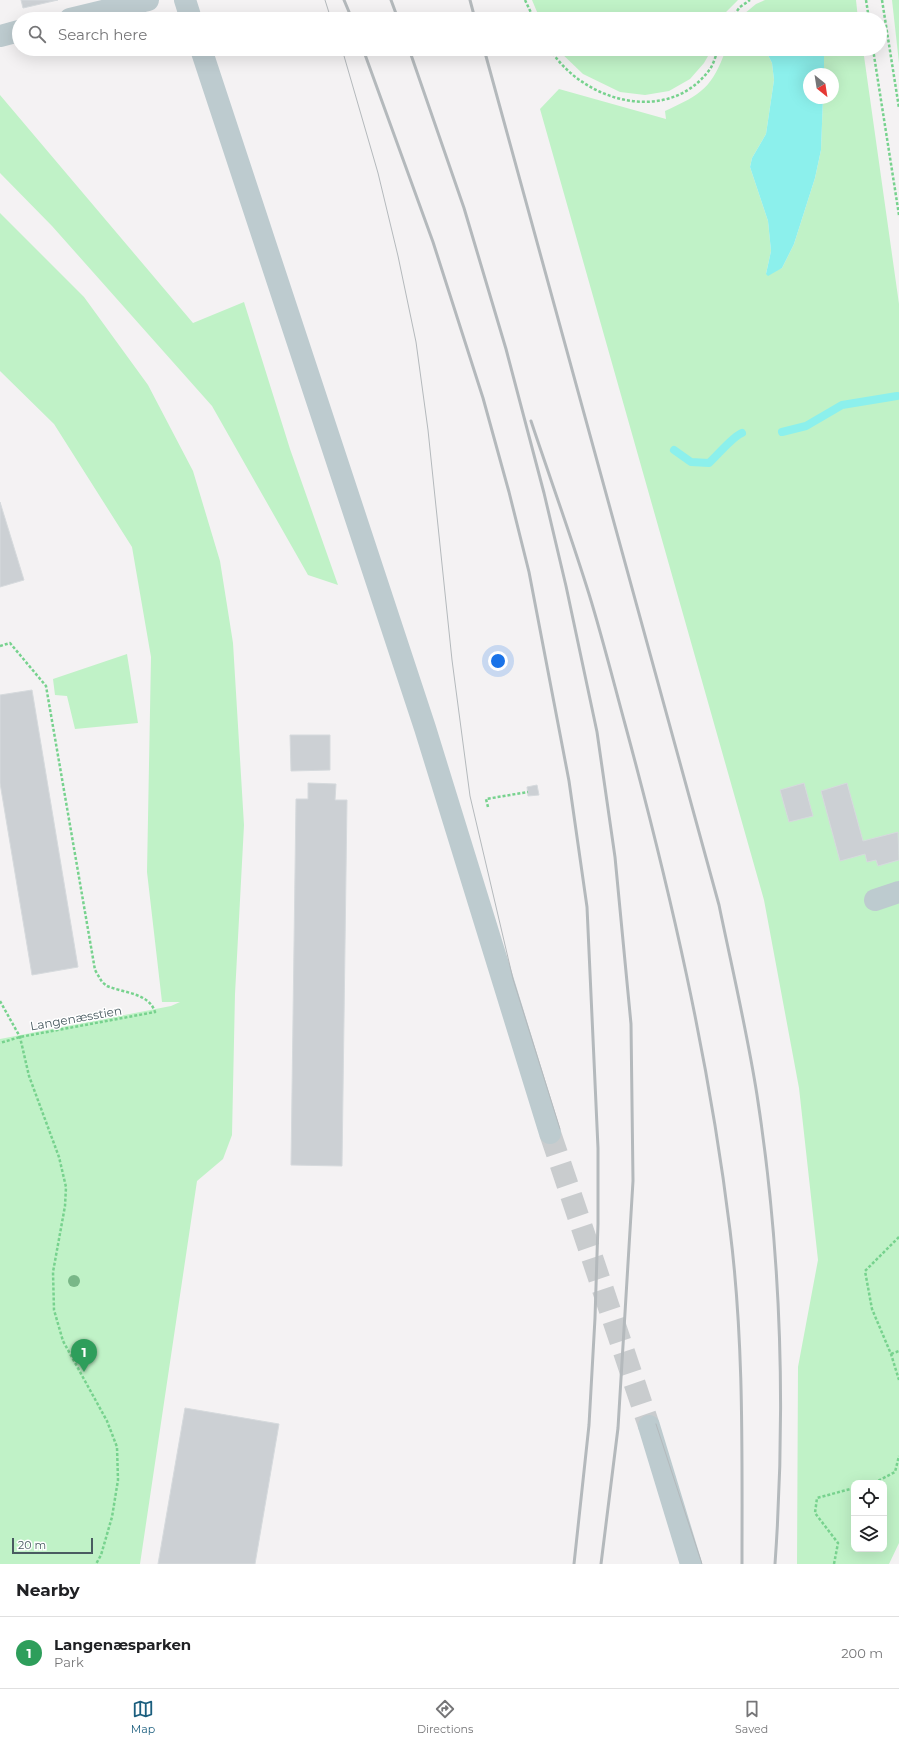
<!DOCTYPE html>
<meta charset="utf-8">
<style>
:root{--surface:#fff;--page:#f2f2f2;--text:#202124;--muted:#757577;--line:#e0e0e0;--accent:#1b5e7e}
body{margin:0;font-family:Montserrat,sans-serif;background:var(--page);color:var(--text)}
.controls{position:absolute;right:12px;bottom:12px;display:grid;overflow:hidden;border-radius:8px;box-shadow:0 4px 16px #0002}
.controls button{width:36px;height:36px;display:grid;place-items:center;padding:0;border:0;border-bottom:1px solid var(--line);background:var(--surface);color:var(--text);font:20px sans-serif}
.compass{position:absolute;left:803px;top:68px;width:36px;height:36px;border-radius:50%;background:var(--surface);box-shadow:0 4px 16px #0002;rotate:150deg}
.scale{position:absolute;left:12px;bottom:10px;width:81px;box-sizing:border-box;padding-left:4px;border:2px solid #495b61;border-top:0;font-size:11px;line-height:14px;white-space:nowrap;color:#495b61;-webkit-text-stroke:3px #fff;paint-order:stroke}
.you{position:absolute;left:498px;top:661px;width:14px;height:14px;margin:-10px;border:3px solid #fff;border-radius:50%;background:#1a73e8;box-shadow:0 0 0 6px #1a73e833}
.badge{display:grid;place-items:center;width:26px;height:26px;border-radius:50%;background:var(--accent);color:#fff;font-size:13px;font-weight:700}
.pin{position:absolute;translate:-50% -33px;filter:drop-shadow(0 1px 2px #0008)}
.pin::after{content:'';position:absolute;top:21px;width:14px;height:12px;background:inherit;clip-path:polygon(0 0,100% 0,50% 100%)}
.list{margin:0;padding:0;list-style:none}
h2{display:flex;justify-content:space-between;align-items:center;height:52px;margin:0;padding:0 16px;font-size:17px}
h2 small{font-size:13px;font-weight:400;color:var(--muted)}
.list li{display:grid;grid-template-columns:26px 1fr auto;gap:12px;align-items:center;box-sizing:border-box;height:72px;padding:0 16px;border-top:1px solid var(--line)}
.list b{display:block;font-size:15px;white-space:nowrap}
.list p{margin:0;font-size:13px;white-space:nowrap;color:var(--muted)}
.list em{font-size:13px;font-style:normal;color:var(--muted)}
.icon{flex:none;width:22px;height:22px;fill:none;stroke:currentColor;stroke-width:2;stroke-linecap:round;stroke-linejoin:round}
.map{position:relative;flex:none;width:899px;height:1564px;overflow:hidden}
.search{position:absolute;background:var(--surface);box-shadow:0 4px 16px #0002;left:12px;right:12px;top:12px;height:44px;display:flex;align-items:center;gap:10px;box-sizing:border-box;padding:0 14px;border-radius:22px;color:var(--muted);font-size:15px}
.sheet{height:124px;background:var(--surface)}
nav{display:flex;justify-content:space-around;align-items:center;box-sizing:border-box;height:56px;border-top:1px solid var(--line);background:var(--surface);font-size:11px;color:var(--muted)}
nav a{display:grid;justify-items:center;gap:2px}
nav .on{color:var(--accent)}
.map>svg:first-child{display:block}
.green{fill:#c0f2c7;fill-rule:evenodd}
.water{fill:#8cf0ec}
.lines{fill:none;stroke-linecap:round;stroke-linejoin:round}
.stream{stroke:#8cf0ec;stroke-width:8}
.building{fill:#ccd0d4;stroke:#d6dadd}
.minor-tunnel{stroke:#c9ccce;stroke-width:22;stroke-dasharray:22 11;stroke-linecap:butt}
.path{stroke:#77d28e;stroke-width:2.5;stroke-dasharray:3 2;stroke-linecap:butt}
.minor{stroke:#bdcbcf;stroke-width:22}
.tram{stroke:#b4b9bc;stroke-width:1}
.rail{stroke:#b4b9bc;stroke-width:3}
.tree{fill:#79b788}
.labels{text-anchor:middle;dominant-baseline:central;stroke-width:3;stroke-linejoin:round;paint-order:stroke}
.street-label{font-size:12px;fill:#495b61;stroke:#fff}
</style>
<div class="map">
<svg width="899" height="1564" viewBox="0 0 899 1564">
<rect width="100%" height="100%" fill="#f4f2f3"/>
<g class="green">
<path d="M532,0H738L725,13L723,19H540Z"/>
<path d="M765,0H856L858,19H819L816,15L805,16L798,19H738L756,4Z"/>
<path d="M892,0H899V63Z"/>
<path d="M557,49H712L704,63L690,79L669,91L645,95L620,92L583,74Z"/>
<path d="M726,49H765L772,63L774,80L766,134L752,158L750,167L768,221L771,251L766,274L782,268L794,244L815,178L821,150L823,98H833V74H824V49H863L899,304V1543L889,1564H797L798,1367L818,1260L799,1088L764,900L540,109L559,89L666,119L665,111C702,94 712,88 726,49ZM854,1483H884V1549H854Z"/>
<path d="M0,95L193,323L244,302L290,449L338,585L308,575L212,406L52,226L0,173Z"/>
<path d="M0,213L84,297L148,385L193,471L220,561L233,643L244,825L235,994L232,1135L223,1159L197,1181L140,1564H0V1039L171,1006L180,1002H162L147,872L151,657L132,547L54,424L0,371Z"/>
<path d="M127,654L138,723L75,729L67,696L55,695L53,679Z"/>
</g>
<path class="water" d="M765,49H824V74H809V98H823L821,150L815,178L794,244L782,268L768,276L766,274L771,251L768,221L750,167L752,158L766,134L774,80L772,63Z"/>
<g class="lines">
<g class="stream">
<path d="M782,432L806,426L842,405L897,396"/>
<path d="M674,450L691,462L709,463C718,455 732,437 742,433"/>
</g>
</g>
<g class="building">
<path d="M21,0H58L23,8Z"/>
<path d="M0,502L24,580L0,587Z"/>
<path d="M32,690L78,967L32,975L0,783V695Z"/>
<path d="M290,735H330V770L291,771Z"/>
<path d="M308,783L336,784L335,800H347L342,1166L291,1165L296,799H308Z"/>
<path d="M804,783L813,816L789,822L780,790Z"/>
<path d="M847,783L863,841L898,832L899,860L878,866L876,860L867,862L865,854L840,861L821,791Z"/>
<path d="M537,785L539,795L528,796L527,787Z"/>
<path d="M185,1408L279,1424L255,1564H158Z"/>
</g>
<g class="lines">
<path class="minor-tunnel" d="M550,1133L649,1426"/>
<g class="path">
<path d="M525,0L534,19"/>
<path d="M866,0L869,19"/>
<path d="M882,0L899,108"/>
<path d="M731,19L740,7L750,0"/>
<path d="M550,49C583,102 669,126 710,69C714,63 716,55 718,49"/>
<path d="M873,49L899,215"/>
<path d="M0,646L10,643L46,686L95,970L102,982L107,986C124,993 149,993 155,1012L20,1037L0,1043"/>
<path d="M488,807L486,799L528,792"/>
<path d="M0,1001L20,1037L29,1076L59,1157L66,1187L65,1206L53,1272L54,1310L63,1341L107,1421L117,1447L118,1480L112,1517L101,1555L96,1564"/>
<path d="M899,1237L865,1271L872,1309L891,1354L899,1380"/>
<path d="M891,1354L899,1351"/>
<path d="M874,1483L895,1472L899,1456"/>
<path d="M834,1564L838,1543L815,1513L817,1498L854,1488"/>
</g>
<g class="minor">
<path d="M185,0L191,19"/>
<path d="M70,19L148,0"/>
<path d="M0,36L19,31"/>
<path d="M201,49L425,728L550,1133"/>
<path d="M875,900L899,892"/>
<path d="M649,1426L691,1564"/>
</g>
<g class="tram">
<path d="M325,0L331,19"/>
<path d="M342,49L378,173L398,256L416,342L428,430L452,660L470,796L513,979L560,1129"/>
<path d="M656,1424L702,1564"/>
</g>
<g class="rail">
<path d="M344,0L352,19"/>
<path d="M391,0L398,19"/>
<path d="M470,0L475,19"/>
<path d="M363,49L433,242L483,398L509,492L529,572L569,781L587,907L598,1148V1224L595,1318L589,1425L574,1564"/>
<path d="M409,49L464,208L506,349L544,493L566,586L597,732L615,857L631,1024L633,1181L618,1428L601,1564"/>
<path d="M484,49L719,905C732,968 747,1031 757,1095C781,1250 786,1408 775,1564"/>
<path d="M531,421C550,478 571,536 589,594C602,636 613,680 625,724C670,890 709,1058 730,1230C744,1341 742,1452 742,1564"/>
</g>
</g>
<circle class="tree" cx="74" cy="1281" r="6"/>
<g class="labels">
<g class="street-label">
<text transform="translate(76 1018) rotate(-10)">Langenæsstien</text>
</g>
</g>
</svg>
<div class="controls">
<button><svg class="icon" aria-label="locate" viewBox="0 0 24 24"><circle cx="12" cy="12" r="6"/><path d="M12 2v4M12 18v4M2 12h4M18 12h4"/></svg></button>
<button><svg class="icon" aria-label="layers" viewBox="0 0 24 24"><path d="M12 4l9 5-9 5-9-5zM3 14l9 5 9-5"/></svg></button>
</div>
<svg class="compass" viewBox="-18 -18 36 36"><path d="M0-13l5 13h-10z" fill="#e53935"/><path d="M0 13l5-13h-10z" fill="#757577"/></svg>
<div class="scale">20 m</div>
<div class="you"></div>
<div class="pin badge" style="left:84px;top:1372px;background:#2e9e5b">1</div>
<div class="search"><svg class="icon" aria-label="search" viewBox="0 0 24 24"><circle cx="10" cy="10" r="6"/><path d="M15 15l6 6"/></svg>Search here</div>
</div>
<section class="sheet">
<h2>Nearby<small></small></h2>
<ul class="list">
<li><span class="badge" style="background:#2e9e5b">1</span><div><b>Langenæsparken</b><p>Park</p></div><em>200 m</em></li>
</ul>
</section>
<nav>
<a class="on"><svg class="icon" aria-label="map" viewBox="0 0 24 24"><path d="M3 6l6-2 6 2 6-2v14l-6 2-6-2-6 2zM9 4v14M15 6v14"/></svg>Map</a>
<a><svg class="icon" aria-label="directions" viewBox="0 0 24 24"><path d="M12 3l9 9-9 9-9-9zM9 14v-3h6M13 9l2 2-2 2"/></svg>Directions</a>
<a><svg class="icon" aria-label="saved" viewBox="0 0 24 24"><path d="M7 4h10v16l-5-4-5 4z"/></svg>Saved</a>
</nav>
